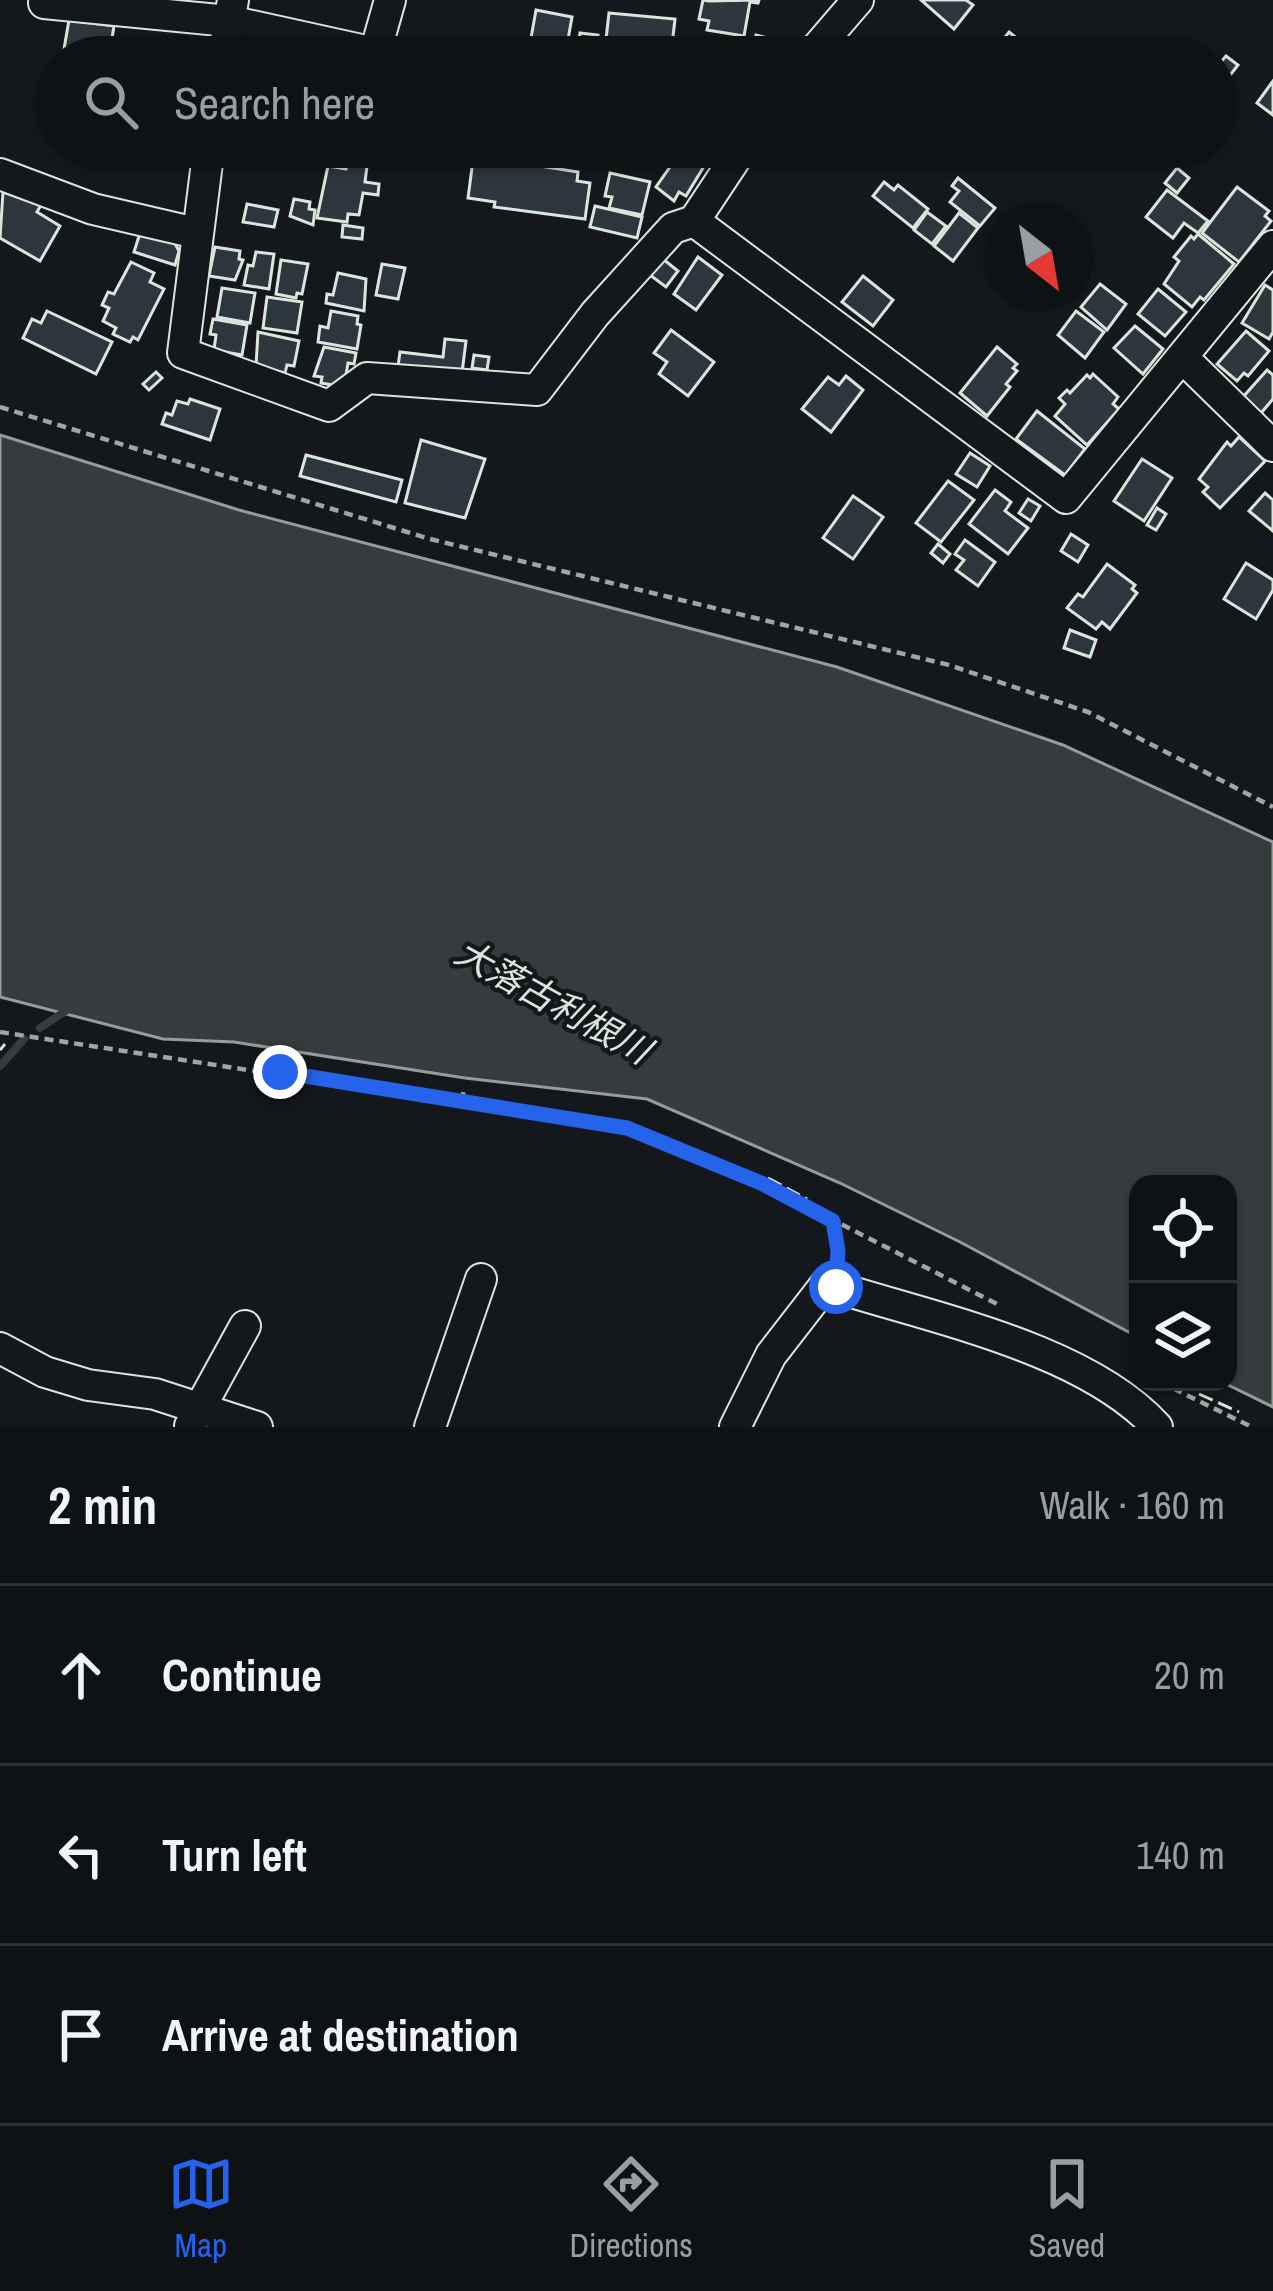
<!DOCTYPE html>
<meta charset="utf-8">
<style>
:root{--surface:#0f1215;--page:#181b1e;--text:#f1f3f6;--muted:#9b9ea0;--line:#2f3234;--accent:#2563eb}
body{margin:0;font-family:"Archivo Narrow","Noto Sans JP",sans-serif;background:var(--page);color:var(--text)}
.controls{position:absolute;right:36px;bottom:36px;display:grid;overflow:hidden;border-radius:24px;box-shadow:0 3px 9px #0004}
.controls button{width:108px;height:108px;display:grid;place-items:center;padding:0;border:0;border-bottom:3px solid var(--line);background:var(--surface);color:var(--text);font:60px sans-serif}
.compass{position:absolute;left:985px;top:204px;width:108px;height:108px;border-radius:50%;background:var(--surface);box-shadow:0 3px 9px #0004;rotate:149deg}
.stop{position:absolute;width:36px;height:36px;margin:-27px;border:9px solid #2563eb;border-radius:50%;background:#fff}
.stop.end{background:#2563eb;border-color:#fff;box-shadow:0 3px 12px #0008}
.list{margin:0;padding:0;list-style:none}
h2{display:flex;justify-content:space-between;align-items:center;height:156px;margin:0;padding:0 48px;font-size:51px}
h2 small{font-size:39px;font-weight:400;color:var(--muted)}
.list li{display:grid;grid-template-columns:78px 1fr auto;gap:36px;align-items:center;box-sizing:border-box;height:180px;padding:0 48px;border-top:3px solid var(--line)}
.list b{display:block;font-size:45px;white-space:nowrap}
.list em{font-size:39px;font-style:normal;color:var(--muted)}
.icon{flex:none;width:66px;height:66px;fill:none;stroke:currentColor;stroke-width:2;stroke-linecap:round;stroke-linejoin:round}
.map{position:relative;flex:none;width:1273px;height:1427px;overflow:hidden}
.search{position:absolute;background:var(--surface);box-shadow:0 3px 9px #0004;left:36px;right:36px;top:36px;height:132px;display:flex;align-items:center;gap:30px;box-sizing:border-box;padding:0 42px;border-radius:66px;color:var(--muted);font-size:45px}
.sheet{height:696px;background:var(--surface)}
nav{display:flex;justify-content:space-around;align-items:center;box-sizing:border-box;height:168px;border-top:3px solid var(--line);background:var(--surface);font-size:33px;color:var(--muted)}
nav a{display:grid;justify-items:center;gap:6px}
nav .on{color:var(--accent)}
.map>svg:first-child{display:block}
.water{fill:#363b3e;stroke:#939e99;stroke-width:3}
.lines{fill:none;stroke-linecap:round;stroke-linejoin:round}
.stream{stroke:#363b3e;stroke-width:8}
.building{fill:#2c363c;stroke:#d8e6dc;stroke-width:3}
.minor-casing{stroke:#d8e6dc;stroke-width:34}
.path{stroke:#9da8a2;stroke-width:4.5;stroke-dasharray:9 6;stroke-linecap:butt}
.minor{stroke:#14181c;stroke-width:30}
.fence{stroke:#d8e6dc;stroke-width:3;stroke-dasharray:15 6;stroke-linecap:butt}
.route{stroke:#2563eb;stroke-width:15}
.labels{text-anchor:middle;dominant-baseline:central;stroke-width:9;stroke-linejoin:round;paint-order:stroke}
.water-label{font-size:36px;font-style:italic;fill:#d8e6dc;stroke:#14181c}
</style>
<div class="map">
<svg width="1273" height="1427" viewBox="0 0 1273 1427">
<rect width="100%" height="100%" fill="#14181c"/>
<path class="water" d="M0,435L239,510L837,667L1063,745L1273,842V1407L1222,1382H1228V1184H1138V1337L960,1242L840,1183L647,1099L465,1078L234,1042L163,1039L0,997Z"/>
<g class="lines">
<g class="stream">
<path d="M40,1028L67,1010"/>
<path d="M0,1066L24,1039"/>
</g>
</g>
<g class="building">
<path d="M703,0L709,1L759,0L758,3L750,2L744,36L707,30L709,21L699,19Z"/>
<path d="M921,0H966L973,5L954,29Z"/>
<path d="M536,10L572,17L567,45L531,38Z"/>
<path d="M609,13L675,19L671,54L605,48Z"/>
<path d="M69,20L114,26L109,57L63,55Z"/>
<path d="M1009,32L1035,53L1032,57H989Z"/>
<path d="M580,33L598,35L597,51L578,49Z"/>
<path d="M756,35L780,41L777,57H751Z"/>
<path d="M710,39L736,45L733,57L706,56Z"/>
<path d="M1226,56L1238,65L1228,78L1216,69V61L1219,64Z"/>
<path d="M1273,81V115L1257,103Z"/>
<path d="M570,147H628L627,162L569,156Z"/>
<path d="M684,147H691L709,158L686,196L679,192L674,201L656,187Z"/>
<path d="M473,160L501,164V160L578,172L577,181L590,183L585,219L494,207L495,202L468,198Z"/>
<path d="M347,163L367,166L365,182L379,184L378,195L363,193L359,215L348,214L347,222L317,218L328,166L346,169Z"/>
<path d="M1177,168L1189,178L1177,193L1165,183Z"/>
<path d="M610,173L650,182L642,215L609,208L612,197L605,196Z"/>
<path d="M958,178L995,208L980,226L950,202L959,191L952,186Z"/>
<path d="M884,182L894,190L898,185L928,209L913,228L873,196Z"/>
<path d="M1237,187L1269,211L1265,216L1271,221L1239,262L1202,233Z"/>
<path d="M1167,190L1208,221L1198,233L1184,223L1173,238L1146,217Z"/>
<path d="M3,192L41,205L37,212L60,226L40,261L0,238Z"/>
<path d="M294,199L310,202L309,209L315,210L313,225L290,216Z"/>
<path d="M247,204L278,210L274,227L243,222Z"/>
<path d="M595,206L642,217L637,238L590,227Z"/>
<path d="M927,212L946,226L932,244L914,230Z"/>
<path d="M959,213L978,228L953,261L934,246Z"/>
<path d="M343,225L363,228L362,239L342,237Z"/>
<path d="M141,230L173,240L179,251L175,265L134,252Z"/>
<path d="M1198,234L1234,264L1204,300L1200,297L1192,307L1164,284L1179,261L1174,257L1191,236L1194,239Z"/>
<path d="M215,247L240,251L239,259L243,260L235,280L209,276Z"/>
<path d="M256,252L274,254L269,289L244,285L248,265L253,266Z"/>
<path d="M698,257L722,275L696,310L674,294Z"/>
<path d="M663,259L678,271L666,287L650,275Z"/>
<path d="M281,260L308,264L302,294L297,293L296,298L276,294Z"/>
<path d="M131,262L154,273L150,282L164,289L138,340L133,337L130,342L113,334L116,328L103,321L109,308L102,305L108,292L114,294Z"/>
<path d="M382,264L405,268L398,299L376,295Z"/>
<path d="M338,273L366,279L364,311L326,303L327,294L333,295Z"/>
<path d="M863,276L893,300L873,326L842,302Z"/>
<path d="M1100,284L1126,304L1107,330L1081,307Z"/>
<path d="M1265,285L1273,290V332L1269,339L1242,323Z"/>
<path d="M222,288L255,293L250,323L217,317Z"/>
<path d="M1158,289L1186,312L1165,336L1138,314Z"/>
<path d="M267,297L302,302L297,333L263,328Z"/>
<path d="M47,311L112,342L96,374L23,338L32,319L41,323Z"/>
<path d="M331,311L358,316L357,324L361,325L357,349L318,342L320,326L328,328Z"/>
<path d="M1076,311L1104,332L1085,358L1058,335Z"/>
<path d="M213,319L247,325L242,355L214,350L216,335L210,334Z"/>
<path d="M1135,326L1163,349L1143,374L1114,348Z"/>
<path d="M671,330L714,362L688,396L659,374L667,362L654,353Z"/>
<path d="M1246,331L1269,351L1248,376L1244,373L1237,381L1217,364Z"/>
<path d="M258,332L299,341L294,366L287,365L285,373L256,366Z"/>
<path d="M445,339L466,341L462,373L398,366L400,352L443,357Z"/>
<path d="M324,347L356,353L354,364L348,363L344,387L321,383L322,377L314,376Z"/>
<path d="M997,347L1017,364L1013,368L1017,371L1006,384L1010,387L987,416L960,393Z"/>
<path d="M474,355L489,357L487,370L472,368Z"/>
<path d="M1267,370L1273,375V399L1261,413L1243,397Z"/>
<path d="M156,372L162,378L149,390L143,384Z"/>
<path d="M1093,374L1118,397L1113,404L1119,409L1087,445L1055,416L1065,404L1059,398L1067,390L1070,393L1087,375L1090,378Z"/>
<path d="M846,376L863,390L831,432L802,409L828,377L839,385Z"/>
<path d="M190,399L220,409L210,440L162,424L166,413L172,415L177,401L188,404Z"/>
<path d="M1037,411L1085,449L1065,475L1016,439Z"/>
<path d="M1239,437L1265,461L1220,508L1203,492L1208,487L1199,479L1227,442L1231,446Z"/>
<path d="M421,440L485,459L465,518L405,503Z"/>
<path d="M970,453L990,466L977,487L956,474Z"/>
<path d="M306,455L402,480L396,502L300,476Z"/>
<path d="M1142,459L1172,478L1144,521L1114,501Z"/>
<path d="M948,481L974,500L941,542L916,523Z"/>
<path d="M995,490L1011,502L1005,511L1028,528L1008,554L969,524Z"/>
<path d="M1265,493L1273,500V531L1249,511Z"/>
<path d="M853,496L883,517L853,559L823,538Z"/>
<path d="M1028,499L1040,506L1031,521L1019,513Z"/>
<path d="M1157,508L1166,514L1156,530L1147,525Z"/>
<path d="M1071,534L1088,545L1078,562L1061,551Z"/>
<path d="M965,540L995,562L978,586L956,570L964,560L955,554Z"/>
<path d="M938,544L950,554L943,563L931,553Z"/>
<path d="M1246,563L1273,580V590L1256,619L1224,599Z"/>
<path d="M1107,564L1135,585L1132,589L1137,593L1110,629L1102,622L1096,629L1067,608L1078,594L1083,597Z"/>
<path d="M1070,630L1096,640L1090,657L1064,648Z"/>
</g>
<g class="lines">
<defs>
<g id="minor">
<path d="M44,3L229,21L375,53L390,0"/>
<path d="M223,57L233,0"/>
<path d="M809,57L858,0"/>
<path d="M209,147L183,353L329,406L367,378L537,390L595,314L673,228L694,221L743,147"/>
<path d="M0,174L93,209L196,233"/>
<path d="M694,221L1066,498L1273,246"/>
<path d="M1184,359L1273,446"/>
<path d="M0,1348L45,1372L88,1385L155,1394L257,1427"/>
<path d="M190,1426L245,1326"/>
<path d="M430,1427L481,1279"/>
<path d="M735,1427L771,1355L826,1284C927,1317 1084,1347 1157,1427"/>
</g>
</defs>
<use href="#minor" class="minor-casing"/>
<g class="path">
<path d="M0,407L430,539L949,665L1088,712L1273,807"/>
<path d="M0,1032L627,1128L761,1183L997,1304"/>
<path d="M462,1101L464,1087"/>
<path d="M833,1222L839,1258"/>
<path d="M1160,1382L1252,1427"/>
</g>
<use href="#minor" class="minor"/>
<g class="fence">
<path d="M0,1050L5,1044"/>
<path d="M768,1178L807,1199"/>
<path d="M1199,1394L1239,1412"/>
</g>
</g>
<g class="lines">
<path class="route" d="M280,1072L627,1128L761,1183L833,1221L838,1251L836,1287"/>
</g>
<g class="labels">
<g class="water-label">
<text transform="translate(553 1001) rotate(29)">大落古利根川</text>
</g>
</g>
</svg>
<div class="controls">
<button><svg class="icon" aria-label="locate" viewBox="0 0 24 24"><circle cx="12" cy="12" r="6"/><path d="M12 2v4M12 18v4M2 12h4M18 12h4"/></svg></button>
<button><svg class="icon" aria-label="layers" viewBox="0 0 24 24"><path d="M12 4l9 5-9 5-9-5zM3 14l9 5 9-5"/></svg></button>
</div>
<svg class="compass" viewBox="-18 -18 36 36"><path d="M0-13l5 13h-10z" fill="#e53935"/><path d="M0 13l5-13h-10z" fill="#9b9ea0"/></svg>
<div class="stop" style="left:836px;top:1287px"></div>
<div class="stop end" style="left:280px;top:1072px"></div>
<div class="search"><svg class="icon" aria-label="search" viewBox="0 0 24 24"><circle cx="10" cy="10" r="6"/><path d="M15 15l6 6"/></svg>Search here</div>
</div>
<section class="sheet">
<h2>2 min<small>Walk · 160 m</small></h2>
<ul class="list">
<li><svg class="icon" aria-label="ahead" viewBox="0 0 24 24"><path d="M12 20V5M6 11l6-6 6 6"/></svg><div><b>Continue</b></div><em>20 m</em></li>
<li><svg class="icon" aria-label="left" viewBox="0 0 24 24"><path d="M17 20v-9H6M10 6l-5 5 5 5"/></svg><div><b>Turn left</b></div><em>140 m</em></li>
<li><svg class="icon" aria-label="arrive" viewBox="0 0 24 24"><path d="M6 21V4h12l-3 4 3 4H6"/></svg><div><b>Arrive at destination</b></div></li>
</ul>
</section>
<nav>
<a class="on"><svg class="icon" aria-label="map" viewBox="0 0 24 24"><path d="M3 6l6-2 6 2 6-2v14l-6 2-6-2-6 2zM9 4v14M15 6v14"/></svg>Map</a>
<a><svg class="icon" aria-label="directions" viewBox="0 0 24 24"><path d="M12 3l9 9-9 9-9-9zM9 14v-3h6M13 9l2 2-2 2"/></svg>Directions</a>
<a><svg class="icon" aria-label="saved" viewBox="0 0 24 24"><path d="M7 4h10v16l-5-4-5 4z"/></svg>Saved</a>
</nav>
